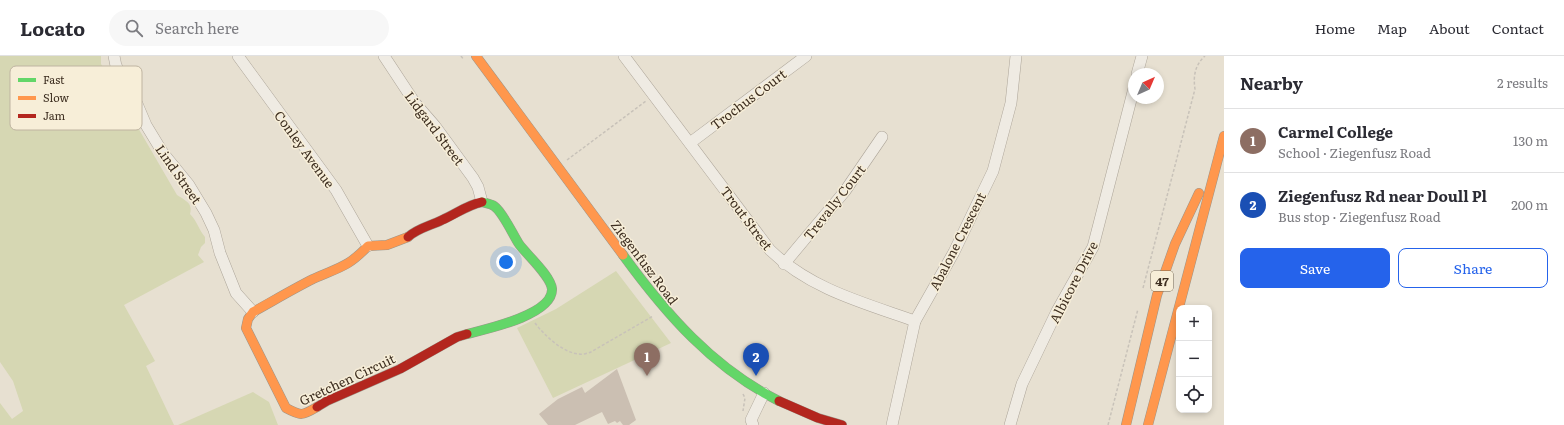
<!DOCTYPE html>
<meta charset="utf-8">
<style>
:root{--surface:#fff;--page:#f7f7f7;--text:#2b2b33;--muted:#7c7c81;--line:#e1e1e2;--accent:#2563eb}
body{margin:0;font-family:Literata,serif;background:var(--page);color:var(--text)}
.controls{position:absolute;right:12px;bottom:12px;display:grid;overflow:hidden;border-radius:8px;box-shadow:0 2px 6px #0003}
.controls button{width:36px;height:36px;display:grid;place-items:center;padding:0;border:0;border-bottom:1px solid var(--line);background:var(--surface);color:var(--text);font:20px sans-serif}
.compass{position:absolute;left:1128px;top:12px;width:36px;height:36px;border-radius:50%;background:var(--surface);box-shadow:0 2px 6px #0003;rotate:44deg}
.you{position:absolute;left:506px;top:206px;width:14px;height:14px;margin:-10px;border:3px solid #fff;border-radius:50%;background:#1a73e8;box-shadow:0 0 0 6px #1a73e833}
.badge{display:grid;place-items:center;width:26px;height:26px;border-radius:50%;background:var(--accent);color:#fff;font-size:13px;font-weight:700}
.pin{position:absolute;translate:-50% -33px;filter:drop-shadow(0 1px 2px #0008)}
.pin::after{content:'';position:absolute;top:21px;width:14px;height:12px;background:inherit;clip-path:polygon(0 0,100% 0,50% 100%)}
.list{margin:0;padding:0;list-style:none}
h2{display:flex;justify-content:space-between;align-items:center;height:52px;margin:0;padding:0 16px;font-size:17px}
h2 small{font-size:13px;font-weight:400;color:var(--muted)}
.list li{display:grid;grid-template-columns:26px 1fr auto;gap:12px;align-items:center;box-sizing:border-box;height:64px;padding:0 16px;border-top:1px solid var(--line)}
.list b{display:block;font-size:15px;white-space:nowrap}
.list p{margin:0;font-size:13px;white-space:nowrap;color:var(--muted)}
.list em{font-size:13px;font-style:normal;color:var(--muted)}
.actions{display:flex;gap:8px;padding:12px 16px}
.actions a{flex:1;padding:9px 0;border:1px solid var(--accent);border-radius:8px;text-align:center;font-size:14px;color:var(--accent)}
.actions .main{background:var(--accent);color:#fff}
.icon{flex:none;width:22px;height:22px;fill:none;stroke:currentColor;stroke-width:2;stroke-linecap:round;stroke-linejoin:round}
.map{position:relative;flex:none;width:1224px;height:369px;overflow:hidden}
header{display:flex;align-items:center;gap:24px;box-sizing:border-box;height:56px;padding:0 20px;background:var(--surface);border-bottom:1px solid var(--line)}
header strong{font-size:19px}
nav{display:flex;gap:22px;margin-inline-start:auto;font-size:14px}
.search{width:280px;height:36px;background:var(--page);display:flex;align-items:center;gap:10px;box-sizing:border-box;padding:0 14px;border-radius:22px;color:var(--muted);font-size:15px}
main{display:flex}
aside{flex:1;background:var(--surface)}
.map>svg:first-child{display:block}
.green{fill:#d6d7b3}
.building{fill:#cbbfb2}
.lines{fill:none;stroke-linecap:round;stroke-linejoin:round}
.street-casing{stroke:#ada599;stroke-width:12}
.fast-casing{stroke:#9c958a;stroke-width:10}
.slow-casing{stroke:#9c958a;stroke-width:10}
.jam-casing{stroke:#9c958a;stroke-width:10}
.path{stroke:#c8c2b9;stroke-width:1.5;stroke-dasharray:3 2;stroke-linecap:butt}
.street{stroke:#efebe3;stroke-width:11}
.fast{stroke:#63d668;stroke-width:9}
.slow{stroke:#ff974d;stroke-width:9}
.jam{stroke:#b3261e;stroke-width:9}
.labels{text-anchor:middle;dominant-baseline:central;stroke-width:3;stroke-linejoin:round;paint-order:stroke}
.shield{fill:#f7eed8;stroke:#756857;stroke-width:1}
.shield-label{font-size:12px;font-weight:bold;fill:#3d2e20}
.street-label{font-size:13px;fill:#3d2e20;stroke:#f7eed8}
.key{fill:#f7eed8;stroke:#bfb4a1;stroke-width:1}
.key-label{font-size:11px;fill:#3d2e20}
</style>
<header>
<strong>Locato</strong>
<div class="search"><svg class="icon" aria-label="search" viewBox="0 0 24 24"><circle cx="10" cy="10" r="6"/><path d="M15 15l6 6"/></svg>Search here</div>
<nav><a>Home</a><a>Map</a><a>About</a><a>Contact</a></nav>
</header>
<main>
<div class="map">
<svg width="1224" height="369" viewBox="0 0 1224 369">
<rect width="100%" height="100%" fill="#e7e0d1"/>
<g class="green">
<path d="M0,0H101V8L177,139C186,145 193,147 190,158C197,165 199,174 205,181V187L201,191L198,199L204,206L124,249L155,305L146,310L174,369H0V347L12,363L23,355L13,325L0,306Z"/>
<path d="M616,215L671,287L553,342L517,272L556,253Z"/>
<path d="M253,336L269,346L278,369H178Z"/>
</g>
<path class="building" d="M617,313L636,364L629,369H623L620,365L617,367L615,365L608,368L602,356L575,369H548L539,358L558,343L582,331L585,337Z"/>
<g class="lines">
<defs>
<g id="street">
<path d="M114,0L116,10L132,36L146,69L163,97L189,129L206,157L214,174L220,197L236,237L253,256"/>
<path d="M238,0L336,134L368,190"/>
<path d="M384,0L415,47L435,70L473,122L478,131L482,146"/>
<path d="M624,0L770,194C810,233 864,247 915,265"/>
<path d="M1137,18L1142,0"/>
<path d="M690,87L806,0"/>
<path d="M784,208L845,135L882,81"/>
<path d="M753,369L751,364L764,337"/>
<path d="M892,369L915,265L954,196L993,115L1011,47L1016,0"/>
<path d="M1010,369L1022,328L1057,255L1093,191L1134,32"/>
</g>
<g id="fast">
<path d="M623,199C666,258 713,312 779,345"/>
<path d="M467,278C487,273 553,259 552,233C551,220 527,199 519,188C513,179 503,156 494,150C491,148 485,147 482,146"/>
</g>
<g id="slow">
<path d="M476,0L623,199"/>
<path d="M317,351C302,360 301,360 286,352L246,272L248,263L253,256C273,245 293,233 313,223C339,211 347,212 368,190L387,189L408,181"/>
<path d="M1126,369L1157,239L1175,188L1199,137"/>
<path d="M1148,369L1224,80"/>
</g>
<g id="jam">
<path d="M408,181C418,172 430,170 442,164C456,158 467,149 482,146"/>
<path d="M779,345L818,362L842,369"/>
<path d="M317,351L327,345L400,313L457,281L467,278"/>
</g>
</defs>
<use href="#street" class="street-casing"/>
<use href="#fast" class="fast-casing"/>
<use href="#slow" class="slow-casing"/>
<use href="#jam" class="jam-casing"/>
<g class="path">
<path d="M461,0L464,4"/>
<path d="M567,104L646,45"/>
<path d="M1143,232L1195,33C1193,20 1195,9 1205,0"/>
<path d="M535,267C544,279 563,297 579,298C583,299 588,297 591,296L653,260"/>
<path d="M743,338L745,342L743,355"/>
<path d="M1108,369L1138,253"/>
</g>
<use href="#street" class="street"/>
<use href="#fast" class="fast"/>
<use href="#slow" class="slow"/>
<use href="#jam" class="jam"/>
</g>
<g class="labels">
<rect class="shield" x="1151" y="215" width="22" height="20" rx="3"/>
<g class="shield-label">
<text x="1162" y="225">47</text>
</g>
<g class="street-label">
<text transform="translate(748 43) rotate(-37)">Trochus Court</text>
<text transform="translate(435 72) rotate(53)">Lidgard Street</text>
<text transform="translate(305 93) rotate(54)">Conley Avenue</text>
<text transform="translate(179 118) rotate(55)">Lind Street</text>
<text transform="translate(834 146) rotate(-52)">Trevally Court</text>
<text transform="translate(747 162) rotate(53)">Trout Street</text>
<text transform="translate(957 185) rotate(-63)">Abalone Crescent</text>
<text transform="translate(645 206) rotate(53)">Ziegenfusz Road</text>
<text transform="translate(1073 226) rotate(-63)">Albicore Drive</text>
<text transform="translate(347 323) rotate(-25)">Gretchen Circuit</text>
</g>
</g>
<rect x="10" y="10" width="132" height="64" rx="6" class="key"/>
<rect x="18" y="22" width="18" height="4" fill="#63d668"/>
<rect x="18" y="40" width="18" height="4" fill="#ff974d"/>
<rect x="18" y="58" width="18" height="4" fill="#b3261e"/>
<g class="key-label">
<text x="43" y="28">Fast</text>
<text x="43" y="46">Slow</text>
<text x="43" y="64">Jam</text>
</g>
</svg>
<div class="controls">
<button>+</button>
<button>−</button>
<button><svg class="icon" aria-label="locate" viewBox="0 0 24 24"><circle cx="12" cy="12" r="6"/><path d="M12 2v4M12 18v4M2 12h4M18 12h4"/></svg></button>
</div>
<svg class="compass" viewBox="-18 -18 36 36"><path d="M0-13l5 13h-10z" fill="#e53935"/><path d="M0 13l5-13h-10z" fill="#7c7c81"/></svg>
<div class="you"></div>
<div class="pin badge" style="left:647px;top:320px;background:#8d6e63">1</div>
<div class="pin badge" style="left:756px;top:320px;background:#1a4fb4">2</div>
</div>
<aside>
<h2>Nearby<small>2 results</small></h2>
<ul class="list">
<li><span class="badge" style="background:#8d6e63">1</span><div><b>Carmel College</b><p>School · Ziegenfusz Road</p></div><em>130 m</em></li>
<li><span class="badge" style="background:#1a4fb4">2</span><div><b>Ziegenfusz Rd near Doull Pl</b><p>Bus stop · Ziegenfusz Road</p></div><em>200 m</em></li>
</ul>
<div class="actions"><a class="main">Save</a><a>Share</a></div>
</aside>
</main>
